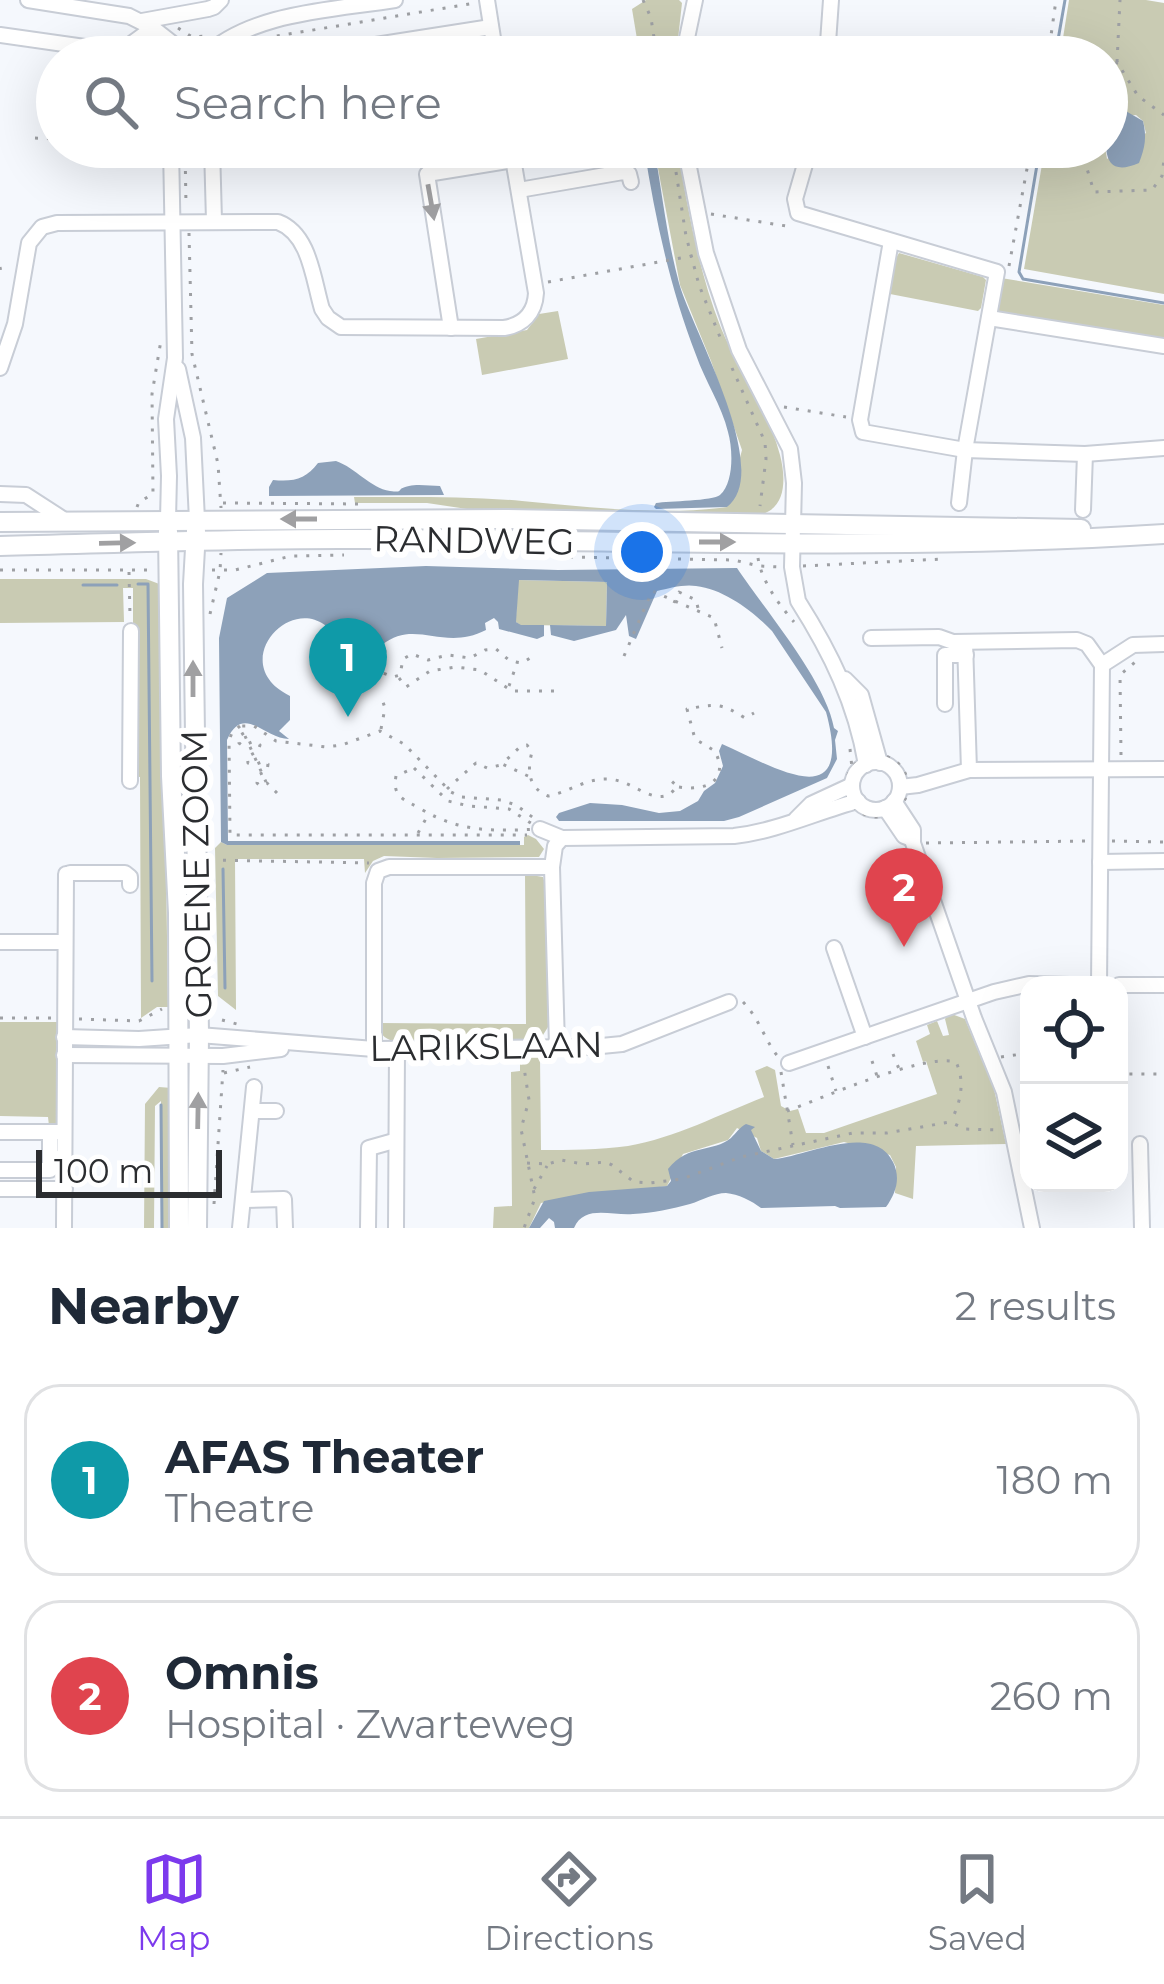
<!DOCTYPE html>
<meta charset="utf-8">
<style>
:root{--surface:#fff;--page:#f6f6f7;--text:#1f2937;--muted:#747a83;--line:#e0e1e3;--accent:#7c3aed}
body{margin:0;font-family:Montserrat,sans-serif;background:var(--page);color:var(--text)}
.controls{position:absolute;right:36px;bottom:36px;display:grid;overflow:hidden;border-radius:24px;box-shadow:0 12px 48px #0002}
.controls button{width:108px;height:108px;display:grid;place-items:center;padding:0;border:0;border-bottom:3px solid var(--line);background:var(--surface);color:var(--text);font:60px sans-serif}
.scale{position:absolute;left:36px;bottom:30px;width:186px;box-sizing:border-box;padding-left:12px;border:6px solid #2b2d30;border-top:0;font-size:33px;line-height:42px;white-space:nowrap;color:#2b2d30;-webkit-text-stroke:9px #fff;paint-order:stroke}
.you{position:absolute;left:642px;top:552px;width:42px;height:42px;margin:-30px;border:9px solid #fff;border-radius:50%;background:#1a73e8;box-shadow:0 0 0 18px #1a73e833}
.badge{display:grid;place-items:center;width:78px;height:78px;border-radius:50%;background:var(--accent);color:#fff;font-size:39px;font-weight:700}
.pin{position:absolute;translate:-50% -99px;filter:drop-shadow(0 3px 6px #0008)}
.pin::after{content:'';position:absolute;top:63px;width:42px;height:36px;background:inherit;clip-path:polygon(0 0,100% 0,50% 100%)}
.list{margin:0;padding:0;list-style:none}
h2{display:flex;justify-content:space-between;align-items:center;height:156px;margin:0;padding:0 48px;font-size:51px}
h2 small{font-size:39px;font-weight:400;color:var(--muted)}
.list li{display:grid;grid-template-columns:78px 1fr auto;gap:36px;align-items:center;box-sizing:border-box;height:192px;margin:0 24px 24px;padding:0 24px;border:3px solid var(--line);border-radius:36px}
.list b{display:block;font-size:45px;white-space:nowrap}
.list p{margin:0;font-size:39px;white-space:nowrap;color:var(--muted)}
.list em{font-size:39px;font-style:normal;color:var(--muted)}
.icon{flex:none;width:66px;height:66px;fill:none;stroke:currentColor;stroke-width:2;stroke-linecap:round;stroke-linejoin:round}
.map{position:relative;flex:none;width:1164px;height:1228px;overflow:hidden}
.search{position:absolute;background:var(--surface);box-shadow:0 12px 48px #0002;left:36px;right:36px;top:36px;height:132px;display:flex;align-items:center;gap:30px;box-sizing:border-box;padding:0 42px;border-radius:66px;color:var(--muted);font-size:45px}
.sheet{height:588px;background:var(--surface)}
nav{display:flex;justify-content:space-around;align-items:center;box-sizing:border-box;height:168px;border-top:3px solid var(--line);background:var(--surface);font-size:33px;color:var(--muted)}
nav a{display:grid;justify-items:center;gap:6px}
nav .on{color:var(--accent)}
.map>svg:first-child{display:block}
.green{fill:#c9cbb3}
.water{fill:#8da1b9}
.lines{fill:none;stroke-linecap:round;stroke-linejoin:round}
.stream{stroke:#8da1b9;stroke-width:3}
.minor-casing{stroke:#c8cdd6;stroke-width:18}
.major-casing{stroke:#c8cdd6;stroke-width:22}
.path{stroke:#9ea0a4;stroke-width:3;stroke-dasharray:3 9;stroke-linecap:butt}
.minor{stroke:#fff;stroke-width:14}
.major{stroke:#fff;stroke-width:18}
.oneway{fill:#a0a0a2}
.labels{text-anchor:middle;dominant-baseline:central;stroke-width:12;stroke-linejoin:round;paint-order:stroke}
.street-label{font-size:36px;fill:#2b2d30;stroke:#fff}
</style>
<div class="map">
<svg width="1164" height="1228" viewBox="0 0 1164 1228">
<rect width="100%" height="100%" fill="#f5f8fd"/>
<g class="green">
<path d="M646,0H679L682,3L676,57H640L632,9Z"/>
<path d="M1069,0H1146L1164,3V294L1024,269L1045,147H1105L1107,159L1146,133L1143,121L1136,115L1110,117L1107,128V57H1060Z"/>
<path d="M654,147H677C688,208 698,270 721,328C738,369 769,412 780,455C786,478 787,510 758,515L487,512L427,503H355L354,497C410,497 467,496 522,501C586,507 664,516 727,507L742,450L711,361L680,285Z"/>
<path d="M899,253L983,277L986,280L981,308L978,311L890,294L896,258Z"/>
<path d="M1001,278L1164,305V341L999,314L997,311Z"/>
<path d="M558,311L568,359L482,375L476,339L527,330L539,314Z"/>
<path d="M0,579H146L162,585L168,1007H157L141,1018L140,777L133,776V588H123L124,622L0,623Z"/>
<path d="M518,580L607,582L606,626L520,625L516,622V616Z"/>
<path d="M528,835L536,839L544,849L539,857L437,858L384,856L373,861L365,873L364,859H235L236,1010L218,996L215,848L221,842L227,845H524V837Z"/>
<path d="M525,874L543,877L546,887L548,1027L543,1035L533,1040H390C381,1036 380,1032 379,1023L526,1024Z"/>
<path d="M949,1013L965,1019L994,1089L1006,1144L916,1146L913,1199L895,1193L896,1167L890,1155L844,1142L774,1159L761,1151L757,1138L737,1128L728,1140L683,1154L667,1186L541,1203L529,1228H493L494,1207L512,1206L511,1072L520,1071V1057H540L541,1150C570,1150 599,1150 628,1146C675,1138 720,1114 764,1097L755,1071L767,1066L775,1070L781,1106L790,1111L798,1109L806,1133H824L937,1094L926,1061L923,1062L916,1041L930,1034L927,1025L937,1021L943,1036L949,1035L945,1019Z"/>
<path d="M0,1022H59L58,1126H49L48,1117L0,1116Z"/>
<path d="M159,1087L172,1088L175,1228H161V1101L155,1106L154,1228H144L145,1104Z"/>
</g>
<g class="water">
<path d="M1124,110L1143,121C1147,137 1145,148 1139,163C1100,180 1105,144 1108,119L1117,112Z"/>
<path d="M644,147H654C662,192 667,239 679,283C692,330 774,471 727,507L656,509L654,507L656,503C669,501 713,501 720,495C734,482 733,450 728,432C722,406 705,381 696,355C670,288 655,218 644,147Z"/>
<path d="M336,461C356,468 370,488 390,491C406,493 394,489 409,486C418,484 431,486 440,486L444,495L269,496V487L273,480C294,482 306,479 318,463Z"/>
<path d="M426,566L558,570L737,568C765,610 826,681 834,728L838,731L835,740L837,759L827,778L739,817L724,821H559L556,817L559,813L590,803L622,805L659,813L680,811L698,801L704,791L715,783L723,766L719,751L722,744C774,767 855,818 826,712L772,631C754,612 724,589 696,586C684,584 670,588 657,591L636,639L629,636L626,615L616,630L574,641L551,635L550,625L606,626L607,582L519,580L516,622L521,625H544V636L537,639L499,629L498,622L494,618L485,623L486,630C443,652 415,618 382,645L375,638L365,648L341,646C307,574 218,661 290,696V720L279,731L289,739C265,739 243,703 227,740L228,841H520V845H227L221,842L219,638L227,598L267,573Z"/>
<path d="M746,1124L755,1127L751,1130L761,1151L774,1159C805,1157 873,1121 893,1162C901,1178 896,1193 886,1207L840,1208L835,1206L761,1208C752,1201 738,1194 726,1193C714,1193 703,1200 690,1204C672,1209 653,1213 633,1214C612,1216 584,1204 574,1228H555L554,1222L549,1218L540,1228H529L544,1201L589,1192L667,1186L671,1181L668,1169C689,1143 713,1153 731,1138C736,1133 740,1127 746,1124Z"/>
</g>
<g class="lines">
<g class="stream">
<path d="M1055,57L1065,0"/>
<path d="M1040,147L1019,272L1023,279L1164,303"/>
<path d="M138,584H148L152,981"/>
<path d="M83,585H117"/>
<path d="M223,869L225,988"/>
<path d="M161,1105L162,1228"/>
</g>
<defs>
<g id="minor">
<path d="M28,0L129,16L153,28L190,57"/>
<path d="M487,0L496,57"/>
<path d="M142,21L208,9L214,7L221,0"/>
<path d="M0,35L120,52L153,28"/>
<path d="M204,57C250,12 334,10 395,0"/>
<path d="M299,57L491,27"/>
<path d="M683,57L695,0"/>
<path d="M827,57L831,0"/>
<path d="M212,147L214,221"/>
<path d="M685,147L706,253L739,350L790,449L794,483L792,567L798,601C831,653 856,704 866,765"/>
<path d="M810,147L795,199L798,213L997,272L965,450L959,503"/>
<path d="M519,190L623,172L629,174L631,182"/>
<path d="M891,241L860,420L863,432L965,450L1085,454L1164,448"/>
<path d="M989,318L1164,346"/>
<path d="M451,328L427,174L514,160"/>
<path d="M0,368L15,324L29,243L42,227L57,223L278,222C310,234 313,279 322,309L328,318L341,327L504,328C523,325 535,313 536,293L511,147"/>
<path d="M178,369L193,438L197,520"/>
<path d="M0,494L26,495L63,519"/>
<path d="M1083,510L1085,454"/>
<path d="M168,520L169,476L166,419L175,358L171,147"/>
<path d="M871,638L939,637L953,642L1077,640L1087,644L1102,665"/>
<path d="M965,642L969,770"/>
<path d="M845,679L861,695L880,763"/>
<path d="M945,704V655H966"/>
<circle cx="876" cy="786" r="24"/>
<path d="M130,781L131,631"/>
<path d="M900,787L918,785L969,770L1164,769"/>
<path d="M894,801L913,830V843L974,1018L1004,1092L1032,1228"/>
<path d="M885,808L904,836L912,839"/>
<path d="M796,819L811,804L852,785"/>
<path d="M540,829L562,838"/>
<path d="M1100,862L1164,861"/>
<path d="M70,873H125L130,877V885"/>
<path d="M0,942H65"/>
<path d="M834,948L865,1037"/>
<path d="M1099,985L1102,665L1133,645L1164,644"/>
<path d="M1119,985H1164"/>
<path d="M64,1037L139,1039L199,1035L374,1049L591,1047L622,1044L729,1002"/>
<path d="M557,1046L552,867L555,846L562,838L734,836C778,831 816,812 858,801"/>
<path d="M374,1049V883L378,871L389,867H552"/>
<path d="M64,1055L223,1056L281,1049"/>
<path d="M789,1063L994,992L1029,984L1070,985"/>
<path d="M252,1111H276"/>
<path d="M0,1132H59"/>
<path d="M1140,1144L1142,1228"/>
<path d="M0,1170H50V1132"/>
<path d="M0,1189H65"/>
<path d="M244,1200L284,1199L285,1228"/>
<path d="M64,1228L66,874"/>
<path d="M240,1228L254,1087"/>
<path d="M368,1228L369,1148L394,1141"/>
<path d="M396,1228L397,1049"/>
</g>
<g id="major">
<path d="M0,522L505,519L1081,529"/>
<path d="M168,531L171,776L178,913L179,1228"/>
<path d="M196,531L193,584L199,1035L197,1228"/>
<path d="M0,546C121,543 243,538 364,539C630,540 898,551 1164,534"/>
</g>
</defs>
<use href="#minor" class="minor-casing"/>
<use href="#major" class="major-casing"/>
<g class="path">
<path d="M643,0L651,18L657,57"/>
<path d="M178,28L192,37L207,36"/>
<path d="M265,38L475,3"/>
<path d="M1048,57L1056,0"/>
<path d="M1117,62L1120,0"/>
<path d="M1107,99L1117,62L1138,96L1164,115"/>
<path d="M35,138L57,139"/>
<path d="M185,147L186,205"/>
<path d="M969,147L1024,167"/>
<path d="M1087,147L1085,162L1094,192L1152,190L1162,176L1164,160"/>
<path d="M676,172L686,236L699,285L722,342"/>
<path d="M711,214L786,226L789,223"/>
<path d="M189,233L192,354L218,464L221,508"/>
<path d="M1009,266L1031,147"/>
<path d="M0,267L2,278"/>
<path d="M548,282L692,256"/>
<path d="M732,368L765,442L766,459L760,506"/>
<path d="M784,407L846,417"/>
<path d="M223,503L363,504"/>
<path d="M137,507L139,502L153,494L152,394L161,340"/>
<path d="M570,557L734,560L759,566L781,567"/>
<path d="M758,558C762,582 778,603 794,622"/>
<path d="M803,566L943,559"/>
<path d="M0,570H154"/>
<path d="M212,570H235L291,556L344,555"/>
<path d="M129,572L130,616"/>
<path d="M674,603L679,592L696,600L700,616"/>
<path d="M210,614L220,571L221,553"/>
<path d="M385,650L383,673L393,677L400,675L403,659L412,654L428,660L448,655L470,658L485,650L496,649L510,661L522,663L535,655"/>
<path d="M624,656L652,591L714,618L722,648"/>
<path d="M399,678L406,687L430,671L456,667L480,670L512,691H561"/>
<path d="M509,686L517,663"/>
<path d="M240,726L232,733L229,740L230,835H527"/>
<path d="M381,729L385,708L383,702"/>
<path d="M245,736L266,782"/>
<path d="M850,749L852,768"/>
<path d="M1121,755L1120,675L1140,658"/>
<circle cx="877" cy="786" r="31"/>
<path d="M414,768L448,801L469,806L509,809L540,829C494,831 461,833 421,809C404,799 392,798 396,776Z"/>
<path d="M528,776L502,764L520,747L527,745L532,752C527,770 528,788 548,796C571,792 589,775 615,780C637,784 661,811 677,786L666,776"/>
<path d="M679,787C705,791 730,782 715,751L695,739L687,709C715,704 720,702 745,718L754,713"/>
<path d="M447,789L476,763L487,768L501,765"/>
<path d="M277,793L267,783L260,786L257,783L258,775L267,771L268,764L264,761L254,765L248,763L247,757L258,751L260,745L254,741L243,746L239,743V736L244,733L241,726H254L276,741L326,747L342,745L380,731L404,744L451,792L461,797L501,800L516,805L535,819"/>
<path d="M418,833L428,815"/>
<path d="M1112,841L1164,842"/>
<path d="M926,843L1090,841"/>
<path d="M211,860L369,863"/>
<path d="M743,1002C760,1019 765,1042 780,1059"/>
<path d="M0,1018H51"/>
<path d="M79,1019L139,1021L162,1009"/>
<path d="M222,1020L237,1024"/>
<path d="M893,1054L899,1069"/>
<path d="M1001,1057L1029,1053"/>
<path d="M523,1061L529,1100L521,1129L535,1198L524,1228"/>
<path d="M872,1061L877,1076"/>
<path d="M828,1066L836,1091"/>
<path d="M1119,1069L1126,1074H1164"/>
<path d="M781,1072L793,1145"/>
<path d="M224,1073L250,1067"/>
<path d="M787,1111C823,1098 923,1053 956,1062C965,1081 961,1101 952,1119"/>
<path d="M527,1163L548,1164L561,1160L583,1164L605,1162L612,1165L634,1182L650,1183L682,1179L741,1157L853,1133H887L950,1122L965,1129L998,1130"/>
<path d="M534,1189L547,1166"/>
<path d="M214,1204L223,1070"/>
</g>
<use href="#minor" class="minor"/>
<use href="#major" class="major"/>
</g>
<defs><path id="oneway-solid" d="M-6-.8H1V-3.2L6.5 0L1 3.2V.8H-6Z" transform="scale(3)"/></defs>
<g class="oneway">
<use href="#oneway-solid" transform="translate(431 202) rotate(80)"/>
<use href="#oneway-solid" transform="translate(299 519) rotate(180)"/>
<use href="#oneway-solid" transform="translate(717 542)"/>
<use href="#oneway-solid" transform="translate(117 543) rotate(-1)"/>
<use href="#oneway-solid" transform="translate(193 679) rotate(-90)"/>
<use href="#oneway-solid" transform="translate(198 1111) rotate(-89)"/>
</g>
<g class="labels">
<g class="street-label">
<text transform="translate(474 540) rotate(1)">RANDWEG</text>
<text transform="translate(196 874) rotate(-91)">GROENE ZOOM</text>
<text transform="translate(486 1046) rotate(-1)">LARIKSLAAN</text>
</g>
</g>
</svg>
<div class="controls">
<button><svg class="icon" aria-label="locate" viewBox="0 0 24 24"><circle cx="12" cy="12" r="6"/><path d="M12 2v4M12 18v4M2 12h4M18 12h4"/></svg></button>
<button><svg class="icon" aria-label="layers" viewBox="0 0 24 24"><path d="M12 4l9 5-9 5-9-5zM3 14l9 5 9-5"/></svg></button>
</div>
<div class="scale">100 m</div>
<div class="you"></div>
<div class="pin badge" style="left:348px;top:717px;background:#0f9aa8">1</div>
<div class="pin badge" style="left:904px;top:947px;background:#e0444e">2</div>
<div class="search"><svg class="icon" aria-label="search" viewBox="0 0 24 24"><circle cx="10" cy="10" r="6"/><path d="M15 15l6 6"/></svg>Search here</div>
</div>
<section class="sheet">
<h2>Nearby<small>2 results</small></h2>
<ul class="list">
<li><span class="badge" style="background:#0f9aa8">1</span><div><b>AFAS Theater</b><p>Theatre</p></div><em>180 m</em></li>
<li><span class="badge" style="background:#e0444e">2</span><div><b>Omnis</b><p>Hospital · Zwarteweg</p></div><em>260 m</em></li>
</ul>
</section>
<nav>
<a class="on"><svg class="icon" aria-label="map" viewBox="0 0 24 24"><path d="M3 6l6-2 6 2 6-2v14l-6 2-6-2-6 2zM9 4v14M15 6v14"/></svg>Map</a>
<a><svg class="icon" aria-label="directions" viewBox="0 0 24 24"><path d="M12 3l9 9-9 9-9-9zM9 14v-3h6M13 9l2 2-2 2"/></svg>Directions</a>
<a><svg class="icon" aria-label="saved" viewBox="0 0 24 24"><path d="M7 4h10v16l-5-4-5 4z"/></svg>Saved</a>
</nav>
